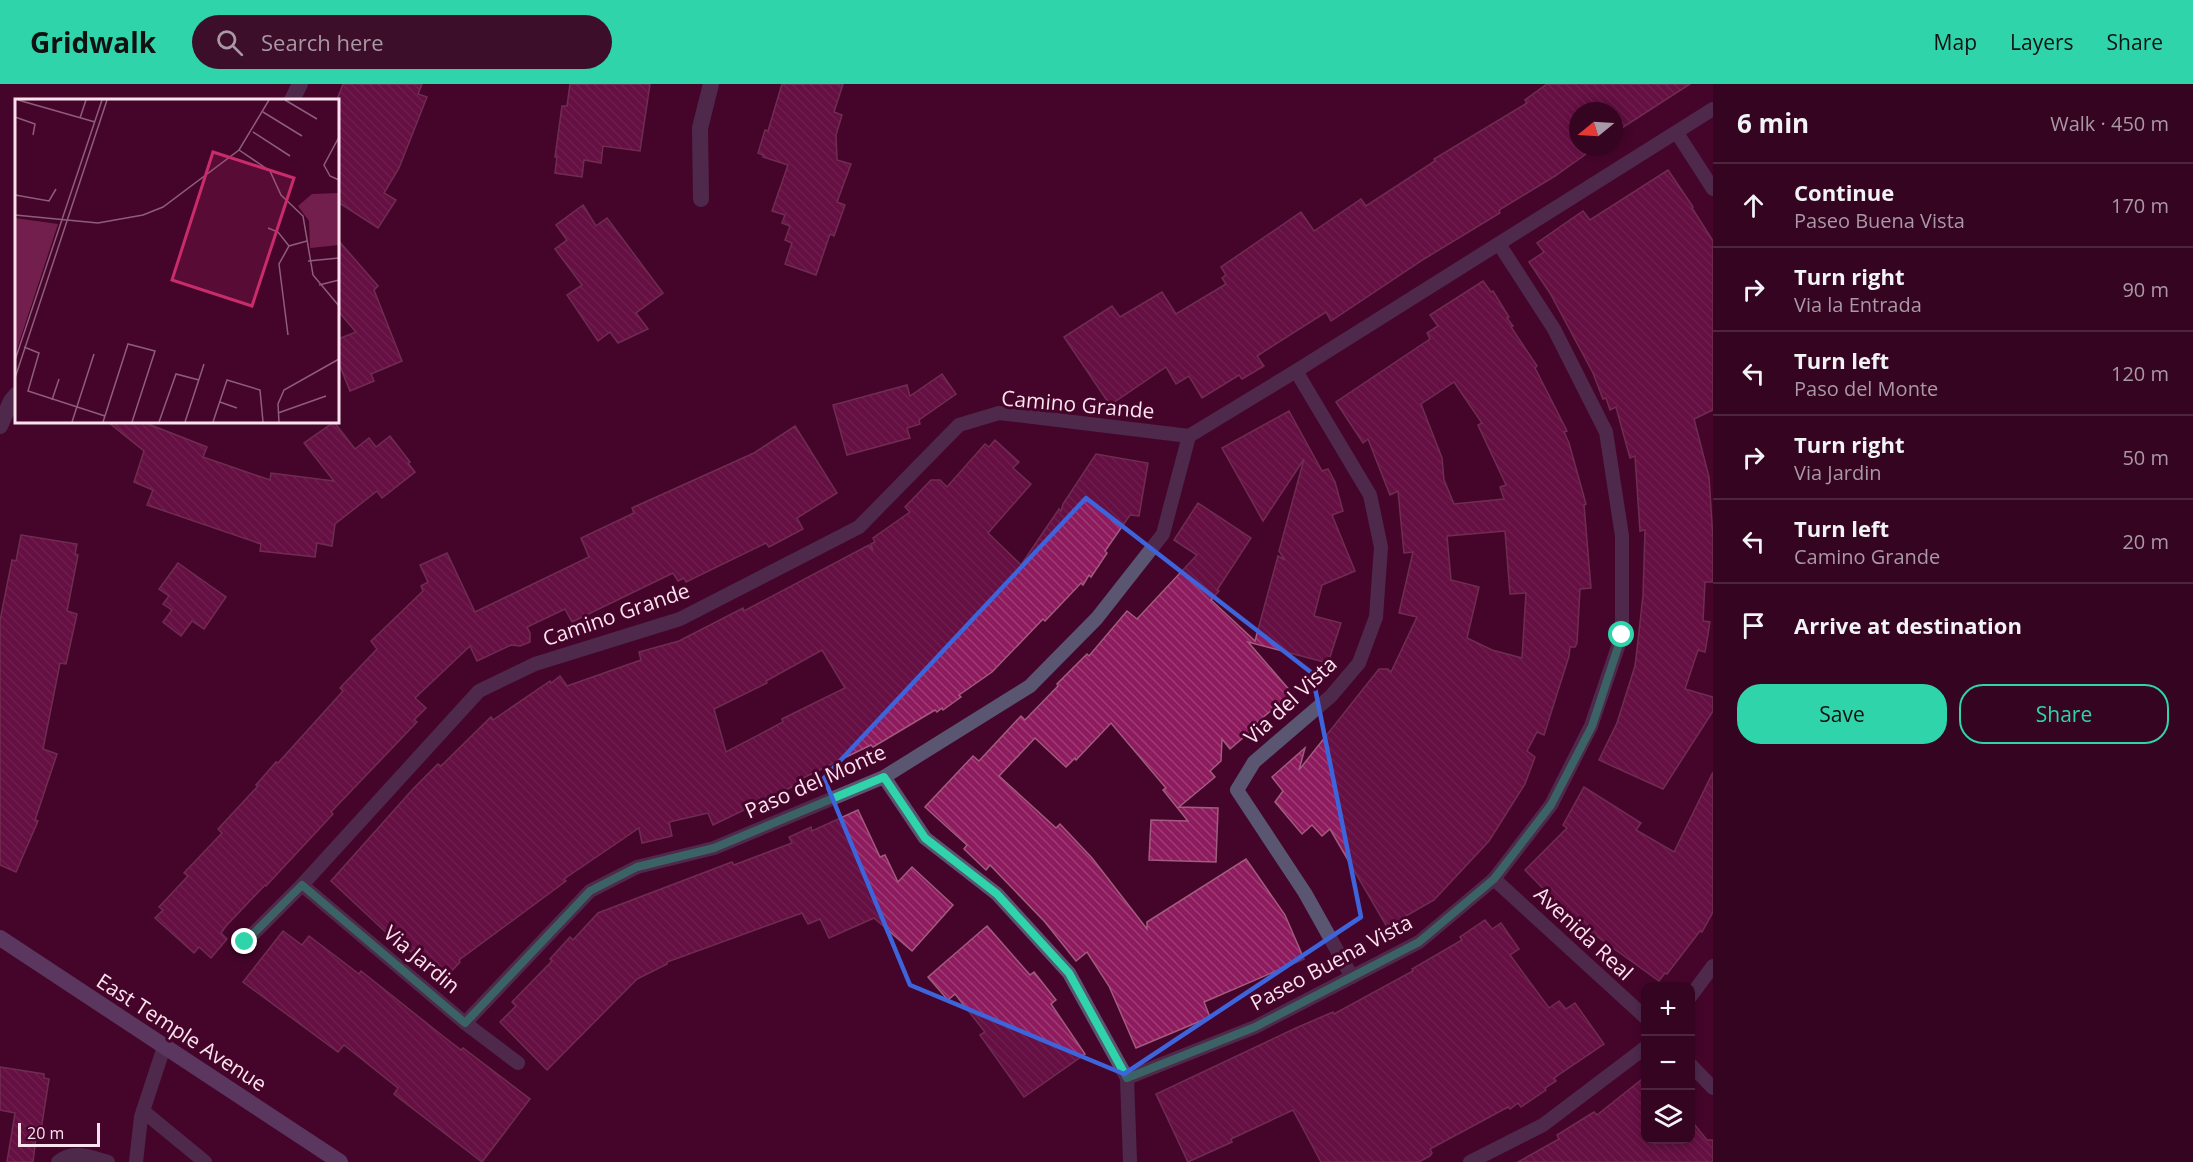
<!DOCTYPE html>
<meta charset="utf-8">
<style>
:root{--surface:#340420;--page:#3c0e29;--text:#f1f3f6;--muted:#a998a5;--line:#4e253e;--accent:#30d4aa}
body{margin:0;font-family:"Open Sans",sans-serif;background:var(--page);color:var(--text)}
.controls{position:absolute;right:18px;bottom:18px;display:grid;overflow:hidden;border-radius:12px;box-shadow:0 3px 9px #0003}
.controls button{width:54px;height:54px;display:grid;place-items:center;padding:0;border:0;border-bottom:2px solid var(--line);background:var(--surface);color:var(--text);font:30px sans-serif}
.compass{position:absolute;left:1569px;top:18px;width:54px;height:54px;border-radius:50%;background:var(--surface);box-shadow:0 3px 9px #0003;rotate:252deg}
.scale{position:absolute;left:18px;bottom:15px;width:82px;box-sizing:border-box;padding-left:6px;border:3px solid #fbe2ed;border-top:0;font-size:16px;line-height:21px;white-space:nowrap;color:#fbe2ed;-webkit-text-stroke:4px #45052b;paint-order:stroke}
.stop{position:absolute;width:18px;height:18px;margin:-14px;border:4px solid #30d4aa;border-radius:50%;background:#fff}
.stop.end{background:#30d4aa;border-color:#fff;box-shadow:0 2px 6px #0008}
.list{margin:0;padding:0;list-style:none}
h2{display:flex;justify-content:space-between;align-items:center;height:78px;margin:0;padding:0 24px;font-size:26px}
h2 small{font-size:20px;font-weight:400;color:var(--muted)}
.list li{display:grid;grid-template-columns:39px 1fr auto;gap:18px;align-items:center;box-sizing:border-box;height:84px;padding:0 24px;border-top:2px solid var(--line)}
.list b{display:block;font-size:22px;white-space:nowrap}
.list p{margin:0;font-size:20px;white-space:nowrap;color:var(--muted)}
.list em{font-size:20px;font-style:normal;color:var(--muted)}
.actions{display:flex;gap:12px;padding:18px 24px}
.actions a{flex:1;padding:14px 0;border:2px solid var(--accent);border-radius:24px;text-align:center;font-size:21px;color:var(--accent)}
.actions .main{background:var(--accent);color:#111}
.icon{flex:none;width:33px;height:33px;fill:none;stroke:currentColor;stroke-width:2;stroke-linecap:round;stroke-linejoin:round}
.map{position:relative;flex:none;width:1713px;height:1078px;overflow:hidden}
header{display:flex;align-items:center;gap:36px;box-sizing:border-box;height:84px;padding:0 30px;background:var(--accent);color:#111}
header strong{font-size:28px}
nav{display:flex;gap:33px;margin-inline-start:auto;font-size:21px}
.search{width:420px;height:54px;background:var(--page);display:flex;align-items:center;gap:15px;box-sizing:border-box;padding:0 21px;border-radius:33px;color:var(--muted);font-size:22px}
main{display:flex}
aside{flex:1;background:var(--surface)}
.map>svg:first-child{display:block}
.building{fill:url(#building-back-hatch);stroke:#a25c7e;stroke-width:1.5;fill-rule:evenodd}
.lines{fill:none;stroke-linecap:round;stroke-linejoin:round}
.service{stroke:#5a5672;stroke-width:14}
.minor{stroke:#5a5672;stroke-width:16}
.secondary{stroke:#77719e;stroke-width:16}
.route{stroke:#30d4aa;stroke-width:8}
.marked{fill:none;stroke:#3e64db;stroke-width:4.5;stroke-linejoin:round}
.labels{text-anchor:middle;dominant-baseline:central;stroke-width:6;stroke-linejoin:round;paint-order:stroke}
.street-label{font-size:21px;fill:#fbe2ed;stroke:#45052b}
.inset-road{fill:none;stroke:#8e5d79;stroke-width:1.5}
.view{fill:#c82c6a;fill-opacity:0.15;stroke:#c82c6a;stroke-width:3}
.inset-edge{fill:none;stroke:#fbe2ed;stroke-width:3}
</style>
<header>
<strong>Gridwalk</strong>
<div class="search"><svg class="icon" aria-label="search" viewBox="0 0 24 24"><circle cx="10" cy="10" r="6"/><path d="M15 15l6 6"/></svg>Search here</div>
<nav><a>Map</a><a>Layers</a><a>Share</a></nav>
</header>
<main>
<div class="map">
<svg width="1713" height="1078" viewBox="0 0 1713 1078">
<defs>
<pattern id="building-back-hatch" width="6" height="6" patternUnits="userSpaceOnUse" patternTransform="scale(1.5)"><rect width="6" height="6" fill="#8d1b5e"/><path d="M-1 5l2 2M0 0l6 6M5-1l2 2" fill="none" stroke="#9e3c75"/></pattern>
</defs>
<rect width="100%" height="100%" fill="#45052b"/>
<g class="building">
<path d="M343,0H422L418,10L427,13L399,84L384,109L396,116L378,144L338,118V13Z"/>
<path d="M570,0H650L640,67L603,62L601,79L584,76L582,93L555,89L557,73H555L562,22H567Z"/>
<path d="M782,0H843L834,28L842,31L836,51L837,76L851,80L837,118L845,121L834,152L830,150L816,191L785,180L792,159L785,156L790,142L782,139L785,131L772,127L788,81L763,73V71L758,69L765,46L768,47Z"/>
<path d="M1547,0H1690L1614,49V27H1578V63H1591L1584,68L1586,70L1555,92L1499,126L1500,129L1424,175L1331,237L1326,228L1257,272L1264,282L1242,295L1239,291L1202,314L1189,292L1176,300L1166,283L1110,321L1064,253L1112,222L1120,233L1162,208L1176,230L1226,200L1222,194L1226,191L1221,183L1301,128L1314,147L1361,115L1366,122L1435,77L1434,75L1527,19L1525,16Z"/>
<path d="M1668,86L1693,123L1692,124L1713,157V326L1694,335L1709,393L1713,455V498H1705L1703,537L1710,538L1705,568L1698,566L1685,605L1713,613V627L1663,705L1599,676L1617,639L1635,582L1638,557L1643,511L1645,446L1640,447L1635,372L1630,374L1616,323L1610,326L1606,314L1603,315L1593,289L1550,209L1529,178L1544,168L1537,159L1583,127L1590,136Z"/>
<path d="M583,121L596,142L607,134L663,209L636,229L648,245L618,259L610,248L598,257L567,211L582,201L555,165L567,156L556,141Z"/>
<path d="M338,156L378,202L374,206L402,277L371,290L374,297L350,307L338,277V255L356,248L338,227Z"/>
<path d="M1483,197L1491,208L1493,207L1509,233L1507,234L1513,242L1511,243L1537,282L1535,284L1567,347L1564,348L1569,359L1586,420L1584,421L1591,504L1580,505L1577,559L1575,563H1570L1569,572L1544,651L1537,648L1527,667L1535,673L1525,700L1489,757L1434,816L1387,843L1330,745L1322,752L1312,741L1302,750L1275,718L1283,707L1272,693L1305,664L1299,686L1379,585H1388L1391,588L1417,533L1399,529L1413,468L1404,469L1398,407L1390,411L1368,355L1363,359L1336,318L1430,255L1427,249L1438,242L1430,231ZM1454,298L1482,339L1478,341L1506,401L1500,403L1504,415L1454,420L1444,396L1442,374L1421,320ZM1505,447L1510,510L1526,509L1522,574L1492,566L1467,554L1479,503L1451,496L1447,452Z"/>
<path d="M942,290L956,310L919,336L920,340L907,344L910,354L847,371L833,321L907,301L910,312Z"/>
<path d="M1289,327L1322,387L1328,385L1335,398L1343,427L1332,431L1355,487L1322,501L1314,532L1341,539L1328,579L1248,558L1292,609L1249,645L1251,647L1230,665L1222,655L1221,677L1210,687L1215,693L1179,723L1218,724L1216,778L1149,776L1151,736L1188,737L1163,706L1166,704L1111,639L1076,676L1075,674L1066,683L1035,654L999,692L1056,744L1060,740L1092,774L1147,845V838L1246,775L1285,831L1304,875L1204,918L1210,933L1136,964L1109,902L1087,868L1076,877L1045,838L990,781L986,786L964,765L967,761L925,723L973,672L979,677L1021,632L1025,636L1058,602L1057,600L1087,570L1089,572L1127,527L1137,535L1197,471L1174,456L1198,419L1251,454L1217,506L1219,507L1211,516L1255,557L1278,472L1285,476L1279,467L1304,375L1263,437L1222,364Z"/>
<path d="M108,338H143L207,363L203,373L270,396L271,389L334,397L304,359L334,338L355,365L369,354L376,363L390,352L410,378L408,379L415,388L382,414L377,407L335,440L332,462L317,459L315,473L260,467L261,460L147,421L153,406L134,398L144,367Z"/>
<path d="M795,342L837,409L797,434L803,445L769,463L766,459L686,498L684,494L678,497L673,489L572,538L565,525L527,543L530,549V558L520,562L511,561L477,577L470,562L415,614L426,624L414,636L417,638L331,728L333,730L266,802L265,801L226,842L221,849L227,855L211,874L199,863L194,869L155,834L163,826L159,823L188,792L184,789L222,749L218,745L258,702L256,701L276,678L278,679L343,607L340,604L377,565L371,557L423,507L421,502L428,498L420,481L447,469L475,528L589,473L581,454L634,429L632,424L754,369Z"/>
<path d="M995,356L1019,378L1013,384L1031,400L988,449L1021,481L1059,425L1061,427L1063,420L1096,370L1148,379L1139,432L1130,431L1105,467L1107,469L1091,493L1089,491L1083,501L1081,499L1045,537L1043,535L992,588L959,611L961,613L943,626L942,624L937,628L935,626L873,663L871,661L801,695L802,698L713,741L708,729L669,738L672,752L642,759L639,744L564,795L566,797L459,876L460,878L446,893L415,864L411,868L394,852L392,854L331,797L413,705L438,680L441,682L491,633L493,636L550,597L551,599L560,592L567,602L641,576L639,568L679,557L743,524L744,527L869,461L873,467L871,460L875,458L873,454L910,428L905,423L931,396H940L947,403L985,360L989,363ZM822,566L845,604L782,635L783,638L726,668L714,625L767,599L766,597Z"/>
<path d="M21,451L77,460L75,470L78,471L67,527L77,530L66,580L60,579L43,665L57,670L35,736L38,737L16,788L0,781V537L12,476L16,477Z"/>
<path d="M178,479L226,513L204,545L192,537L181,552L163,538L172,526L163,520L169,512L159,505Z"/>
<path d="M1713,688V828L1702,848L1700,847L1667,890L1665,889L1659,897L1574,836L1525,786L1567,744L1563,741L1584,703L1641,739L1636,746L1674,768Z"/>
<path d="M858,726L880,773L885,771L898,798L912,783L953,821L912,867L874,834L829,854L820,835L808,840L802,829L667,878V880L637,895L547,986L500,938L516,922L512,918L552,877L550,875L570,853L573,856L598,829L732,778L734,781L792,759L789,753L811,743L812,747Z"/>
<path d="M1485,836L1492,845L1501,839L1519,865L1510,871L1549,924L1559,917L1566,925L1575,919L1604,960L1554,994L1556,997L1545,1004L1546,1006L1521,1023L1518,1019L1510,1025L1508,1023L1430,1065L1432,1069L1430,1072L1419,1078H1321L1293,1026L1231,1055L1232,1058L1188,1078L1156,1010L1296,944L1333,928L1334,930L1413,887L1412,885L1462,856L1460,853Z"/>
<path d="M987,842L1030,891L1034,888L1056,916L1051,920L1085,970L1024,1013L980,951L985,948L955,910L948,916L928,893Z"/>
<path d="M283,847L302,861L309,852L359,890L361,887L439,949L461,966L463,964L530,1015L482,1078L394,1010L398,1004L344,961L338,968L243,898Z"/>
<path d="M0,983L44,990V994L49,995L41,1046L37,1045L33,1078H7L15,1029L0,1026Z"/>
<path d="M1646,992V1056H1690V1035L1707,1056H1713V1078H1518L1559,1055L1557,1051L1594,1028L1597,1031Z"/>
</g>
<g class="lines">
<g class="service">
<path d="M1677,49L1713,105"/>
<path d="M1296,287L1370,411L1381,463L1376,533L1359,579L1331,612L1254,678L1237,706L1305,809L1352,893"/>
<path d="M884,693L925,754L997,810L1069,889L1127,994L1130,1078"/>
<path d="M1494,795L1646,934"/>
<path d="M302,801L465,939L518,979"/>
<path d="M245,858L302,801L479,607L535,580L680,535L859,443L959,341L999,329L1189,352L1296,287L1713,25"/>
<path d="M1690,913L1713,882"/>
<path d="M465,939L590,807L637,783L714,764L884,693L1030,602L1097,534L1163,450L1189,352"/>
<path d="M1690,980L1713,1004"/>
<path d="M1127,994L1255,943L1419,858L1494,795L1551,721L1591,642L1622,551V452L1606,348L1554,245L1499,160"/>
<path d="M143,1027L205,1078"/>
<path d="M58,1078C73,1065 91,1073 108,1078"/>
<path d="M136,1078L141,1033L164,963"/>
<path d="M1470,1078L1543,1041L1646,963"/>
</g>
<g class="minor">
<path d="M292,16L300,0"/>
<path d="M701,115L700,44L711,0"/>
<path d="M0,342L11,317L16,311"/>
</g>
<path class="secondary" d="M0,854L340,1078"/>
</g>
<g class="lines">
<path class="route" d="M245,858L302,801L465,939L590,807L637,783L714,764L884,693L925,754L997,810L1069,889L1127,994L1255,943L1419,858L1494,795L1551,721L1592,642L1622,551"/>
</g>
<path d="M0 0H1713V1078H0ZM1086,414L1312,589L1361,833L1124,990L910,901L824,694Z" fill="#45052b" fill-opacity=".55" fill-rule="evenodd"/>
<path class="marked" d="M1086,414L1312,589L1361,833L1124,990L910,901L824,694Z"/>
<g class="labels">
<g class="street-label">
<text transform="translate(1078 320) rotate(5)">Camino Grande</text>
<text transform="translate(616 530) rotate(-19)">Camino Grande</text>
<text transform="translate(1290 616) rotate(-43)">Via del Vista</text>
<text transform="translate(815 697) rotate(-24)">Paso del Monte</text>
<text transform="translate(1584 849) rotate(43)">Avenida Real</text>
<text transform="translate(422 875) rotate(40)">Via Jardin</text>
<text transform="translate(1331 878) rotate(-28)">Paseo Buena Vista</text>
<text transform="translate(182 948) rotate(33)">East Temple Avenue</text>
</g>
</g>
<g transform="translate(15 15)">
<rect width="324" height="324" fill="#45052b"/>
<path d="M324,94V146L295,149L294,122L283,107L297,95ZM0,119L43,125L0,256Z" fill="#731f4e"/>
<path class="inset-road" d="M3,1L80,23M270,1L302,20M248,13L287,37M0,18L20,25L18,36M65,19L71,1M238,33L275,57M324,38L309,66L315,77L324,81M224,51L255,72L266,96L288,117L298,176L324,207M0,96L34,102L41,90M0,116L83,124L128,116L148,108L224,51L254,1M253,129L263,133L274,147M293,162L324,159M304,186L324,181M273,236L264,165L274,147L292,142M9,248L24,254L13,292L90,317M0,261L87,1M0,279L92,1M37,301L44,280M205,303L222,309M263,314L311,297M57,323L79,255M88,323L113,245L140,252L117,323M144,323L161,275L184,281M170,323L189,265M198,323L212,281L245,291L248,323M264,323L263,305L269,291L324,260"/>
<path class="view" d="M198,53L279,79L237,207L157,181Z"/>
<rect width="324" height="324" class="inset-edge"/>
</g>
</svg>
<div class="controls">
<button>+</button>
<button>−</button>
<button><svg class="icon" aria-label="layers" viewBox="0 0 24 24"><path d="M12 4l9 5-9 5-9-5zM3 14l9 5 9-5"/></svg></button>
</div>
<svg class="compass" viewBox="-18 -18 36 36"><path d="M0-13l5 13h-10z" fill="#e53935"/><path d="M0 13l5-13h-10z" fill="#a998a5"/></svg>
<div class="scale">20 m</div>
<div class="stop" style="left:1622px;top:551px"></div>
<div class="stop end" style="left:245px;top:858px"></div>
</div>
<aside>
<h2>6 min<small>Walk · 450 m</small></h2>
<ul class="list">
<li><svg class="icon" aria-label="ahead" viewBox="0 0 24 24"><path d="M12 20V5M6 11l6-6 6 6"/></svg><div><b>Continue</b><p>Paseo Buena Vista</p></div><em>170 m</em></li>
<li><svg class="icon" aria-label="right" viewBox="0 0 24 24"><path d="M7 20v-9h11M14 6l5 5-5 5"/></svg><div><b>Turn right</b><p>Via la Entrada</p></div><em>90 m</em></li>
<li><svg class="icon" aria-label="left" viewBox="0 0 24 24"><path d="M17 20v-9H6M10 6l-5 5 5 5"/></svg><div><b>Turn left</b><p>Paso del Monte</p></div><em>120 m</em></li>
<li><svg class="icon" aria-label="right" viewBox="0 0 24 24"><path d="M7 20v-9h11M14 6l5 5-5 5"/></svg><div><b>Turn right</b><p>Via Jardin</p></div><em>50 m</em></li>
<li><svg class="icon" aria-label="left" viewBox="0 0 24 24"><path d="M17 20v-9H6M10 6l-5 5 5 5"/></svg><div><b>Turn left</b><p>Camino Grande</p></div><em>20 m</em></li>
<li><svg class="icon" aria-label="arrive" viewBox="0 0 24 24"><path d="M6 21V4h12l-3 4 3 4H6"/></svg><div><b>Arrive at destination</b></div></li>
</ul>
<div class="actions"><a class="main">Save</a><a>Share</a></div>
</aside>
</main>
